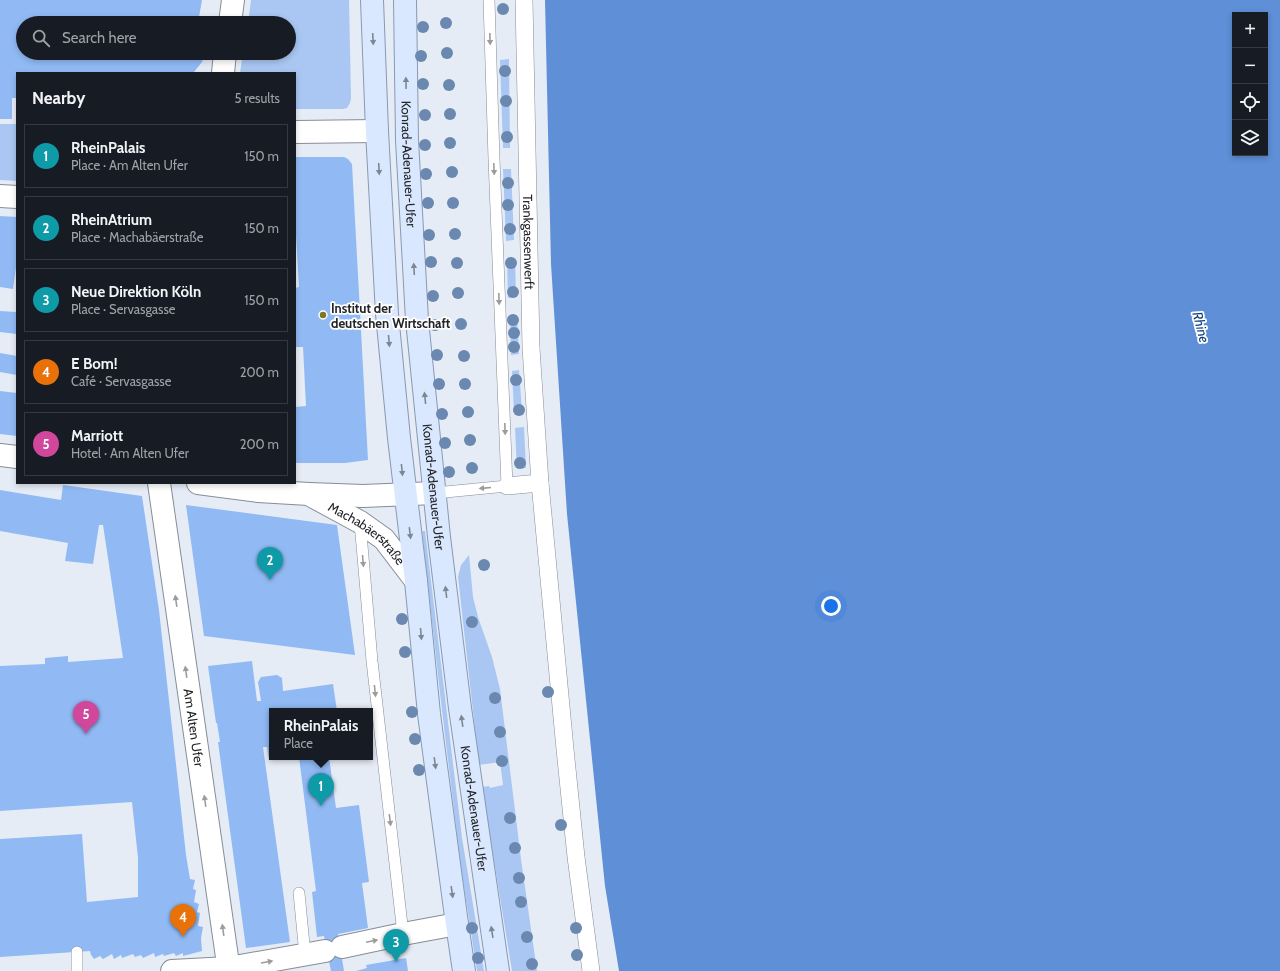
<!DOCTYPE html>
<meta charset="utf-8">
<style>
:root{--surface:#171b24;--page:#20242c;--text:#f1f3f6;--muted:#9ea1a6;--line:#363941;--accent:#b45309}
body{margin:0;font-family:Cabin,sans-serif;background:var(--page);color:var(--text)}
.controls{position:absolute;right:12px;top:12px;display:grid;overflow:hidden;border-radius:0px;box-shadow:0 2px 6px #0003}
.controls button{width:36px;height:36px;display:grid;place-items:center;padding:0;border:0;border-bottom:1px solid var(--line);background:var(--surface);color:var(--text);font:20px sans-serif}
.you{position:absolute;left:831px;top:606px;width:14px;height:14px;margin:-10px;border:3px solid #fff;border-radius:50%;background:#1a73e8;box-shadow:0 0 0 6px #1a73e833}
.badge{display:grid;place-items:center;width:26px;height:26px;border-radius:50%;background:var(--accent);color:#fff;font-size:13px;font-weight:700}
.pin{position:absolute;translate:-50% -33px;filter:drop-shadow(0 1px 2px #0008)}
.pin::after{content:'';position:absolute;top:21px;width:14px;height:12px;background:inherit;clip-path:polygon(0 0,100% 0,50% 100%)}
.popup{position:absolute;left:269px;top:708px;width:104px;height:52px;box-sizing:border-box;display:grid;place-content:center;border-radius:0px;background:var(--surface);filter:drop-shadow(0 1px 3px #0005);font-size:13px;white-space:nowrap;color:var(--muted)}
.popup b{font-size:15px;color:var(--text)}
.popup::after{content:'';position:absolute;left:50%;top:100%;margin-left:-8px;border:8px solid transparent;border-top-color:var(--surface)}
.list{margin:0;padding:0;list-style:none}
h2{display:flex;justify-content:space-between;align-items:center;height:52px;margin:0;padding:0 16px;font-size:17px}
h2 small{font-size:13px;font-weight:400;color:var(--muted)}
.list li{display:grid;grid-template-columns:26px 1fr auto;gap:12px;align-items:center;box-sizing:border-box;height:64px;margin:0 8px 8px;padding:0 8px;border:1px solid var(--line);border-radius:0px}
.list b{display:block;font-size:15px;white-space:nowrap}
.list p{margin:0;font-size:13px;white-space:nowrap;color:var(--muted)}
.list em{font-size:13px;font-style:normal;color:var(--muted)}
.icon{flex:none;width:22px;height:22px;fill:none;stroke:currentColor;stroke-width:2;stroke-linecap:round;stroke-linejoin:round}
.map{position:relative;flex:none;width:1280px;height:971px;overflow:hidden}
.search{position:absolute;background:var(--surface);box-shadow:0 2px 6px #0003;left:16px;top:16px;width:280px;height:44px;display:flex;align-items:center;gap:10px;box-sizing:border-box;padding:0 14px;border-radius:22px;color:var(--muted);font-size:15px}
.panel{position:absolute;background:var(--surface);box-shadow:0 2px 6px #0003;left:16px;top:72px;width:280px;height:412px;border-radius:0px}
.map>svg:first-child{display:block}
.green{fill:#a9c7f2}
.water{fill:#5e8fd7;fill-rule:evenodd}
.building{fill:#91baf5}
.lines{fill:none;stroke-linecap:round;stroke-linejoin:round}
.service-casing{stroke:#878d96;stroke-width:12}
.pedestrian-casing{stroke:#878d96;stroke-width:18}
.minor-casing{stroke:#878d96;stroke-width:24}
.primary-casing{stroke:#8899b3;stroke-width:24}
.service{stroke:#fff;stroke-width:11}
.pedestrian{stroke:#fff;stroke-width:17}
.minor{stroke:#fff;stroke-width:22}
.primary{stroke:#d9e8fe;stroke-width:22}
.tree{fill:#6a88b0}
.oneway{fill:#7e8693}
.oneway2{fill:#9c9c9e}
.poi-dot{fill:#7c7a20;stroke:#fff;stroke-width:1.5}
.labels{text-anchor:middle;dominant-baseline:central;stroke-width:3.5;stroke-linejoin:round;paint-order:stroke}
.street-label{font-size:13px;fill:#222428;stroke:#fff}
.poi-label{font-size:13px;font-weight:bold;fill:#222428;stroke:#fff;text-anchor:start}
.water-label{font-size:14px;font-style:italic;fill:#0c3c7c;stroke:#fff}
</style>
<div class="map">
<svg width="1280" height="971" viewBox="0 0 1280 971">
<rect width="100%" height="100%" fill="#e6ecf6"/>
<g class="green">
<path d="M251,0H349L351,98L350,103L347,108L343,109H295V73H240L243,53H289V23H248Z"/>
<path d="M509,59L510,148H503L500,60Z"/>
<path d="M0,124H17V181L0,180Z"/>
<path d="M503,169H511L514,240L506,241Z"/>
<path d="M507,258H515L516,297L508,298Z"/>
<path d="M510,315H517L519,354L511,355Z"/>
<path d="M519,370L522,411L514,412L512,371Z"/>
<path d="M524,427L526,468L517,469L515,428Z"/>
<path d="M422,531H425L462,838L484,971H477L461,868L441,702Z"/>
<path d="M469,555L473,597L478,617L492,657L500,689L521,859L537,971H512L482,787L489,786L490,788L503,785L500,762L479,765L458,577L461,565Z"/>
</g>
<path class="water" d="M545,0H1280V971H619L605,886L567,514L551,264ZM1235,15H1265V153H1235Z"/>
<g class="building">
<path d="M0,0H202L198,23H23V53H205L202,62L194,72L192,73H17V98H12V119H0Z"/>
<path d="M295,157H344L348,159L352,164L368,460L345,463H295V407L306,406L303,347H295V288L299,287L295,217Z"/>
<path d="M0,216L17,217V260L13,289L0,287Z"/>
<path d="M0,311L17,312V334L0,332Z"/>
<path d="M0,353L17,356V375L0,372Z"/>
<path d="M0,391L17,393V436L0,434Z"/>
<path d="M63,485L142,496L159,610L186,855L190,879L195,880L193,889L196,890L194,902L199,904L197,912L200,913L198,926L203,927L201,938L202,951L183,956V953L176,956L174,953L164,956L163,954L155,957L154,953L143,958L141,955L135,957L133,954L122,958L121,955L114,959L112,954L103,959L100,956L94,959L91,955L90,951L0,957V839L82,834L87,902L138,897V858L132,802L0,811V666L45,664V658L68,656V662L123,658L103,525H99L93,564L65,561L68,543L0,531V490L61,500Z"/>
<path d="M186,505L337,525L355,655L204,636Z"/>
<path d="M252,661L257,701H261L258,682L261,677L277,675L282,678L283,691L333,684L337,711H272V757H279V758L269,759L267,747H263L290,942L246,948L218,742H220L217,723H216L208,666Z"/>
<path d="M299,757H329L336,808L359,805L369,882L362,883L368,928L338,934L344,971H331L324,936L317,937L312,892L316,891Z"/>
<path d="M406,958L408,971H356L367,968L366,965Z"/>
</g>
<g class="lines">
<defs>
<g id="service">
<path d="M435,493L507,486L494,159L489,0"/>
<path d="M360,522L372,661L403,934"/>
<path d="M299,893L305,955"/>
<path d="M77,952V971"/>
</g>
<g id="pedestrian">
<path id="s1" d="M524,0L531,348L540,483L565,749L576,857L591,971"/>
<path d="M507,486L540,483"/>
</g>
<g id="minor">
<path d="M230,23L233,0"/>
<path d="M223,73L225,53"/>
<path d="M295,132L377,131"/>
<path d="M0,196L17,197"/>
<path d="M0,455L17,457"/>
<path id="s2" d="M159,483L229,971"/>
<path d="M198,483L258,491L309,494L363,496L435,493"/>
<path id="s3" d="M312,496L360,522L384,539L416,581"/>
<path d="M342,947L403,934L457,924"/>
<path d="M172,971L229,968L325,951"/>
</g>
<g id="primary">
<path d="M372,0L377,131L387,314L399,438L416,581L429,714L457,924L464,971"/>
<path id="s4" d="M405,0L407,140L417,320L439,537L460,708L498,971"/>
</g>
</defs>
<use href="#service" class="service-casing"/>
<use href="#pedestrian" class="pedestrian-casing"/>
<use href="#minor" class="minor-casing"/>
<use href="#primary" class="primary-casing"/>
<use href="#service" class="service"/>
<use href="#pedestrian" class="pedestrian"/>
<use href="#minor" class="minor"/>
<use href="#primary" class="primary"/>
</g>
<g class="tree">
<circle cx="503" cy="9" r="6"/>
<circle cx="446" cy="23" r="6"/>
<circle cx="423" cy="27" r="6"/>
<circle cx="447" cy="53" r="6"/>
<circle cx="421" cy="56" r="6"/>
<circle cx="505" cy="71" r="6"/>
<circle cx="423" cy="84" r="6"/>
<circle cx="449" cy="85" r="6"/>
<circle cx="506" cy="101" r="6"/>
<circle cx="450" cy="114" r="6"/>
<circle cx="425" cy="115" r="6"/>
<circle cx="507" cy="137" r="6"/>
<circle cx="450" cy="143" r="6"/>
<circle cx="425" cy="145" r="6"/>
<circle cx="452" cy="172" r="6"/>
<circle cx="426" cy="174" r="6"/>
<circle cx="508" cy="183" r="6"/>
<circle cx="428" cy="203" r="6"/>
<circle cx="453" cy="203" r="6"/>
<circle cx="508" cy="205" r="6"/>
<circle cx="510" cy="229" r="6"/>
<circle cx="455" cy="234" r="6"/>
<circle cx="429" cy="235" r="6"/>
<circle cx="431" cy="262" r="6"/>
<circle cx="457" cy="263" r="6"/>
<circle cx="511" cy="263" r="6"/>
<circle cx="513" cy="292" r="6"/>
<circle cx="458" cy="293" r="6"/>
<circle cx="433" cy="296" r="6"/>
<circle cx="513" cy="320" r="6"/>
<circle cx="461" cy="324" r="6"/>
<circle cx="435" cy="325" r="6"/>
<circle cx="514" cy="333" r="6"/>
<circle cx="514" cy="347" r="6"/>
<circle cx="437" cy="355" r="6"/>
<circle cx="464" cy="356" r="6"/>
<circle cx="516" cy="380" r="6"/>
<circle cx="439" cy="384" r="6"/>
<circle cx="465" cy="384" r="6"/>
<circle cx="519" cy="410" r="6"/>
<circle cx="468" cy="412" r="6"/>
<circle cx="442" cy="414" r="6"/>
<circle cx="470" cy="440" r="6"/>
<circle cx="445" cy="443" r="6"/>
<circle cx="520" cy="463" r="6"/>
<circle cx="472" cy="468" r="6"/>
<circle cx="449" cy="472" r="6"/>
<circle cx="484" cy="565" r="6"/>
<circle cx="402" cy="619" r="6"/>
<circle cx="472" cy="622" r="6"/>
<circle cx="405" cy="652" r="6"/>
<circle cx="548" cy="692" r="6"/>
<circle cx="495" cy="698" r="6"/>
<circle cx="412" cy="712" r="6"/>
<circle cx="500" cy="732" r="6"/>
<circle cx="415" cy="739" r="6"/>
<circle cx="502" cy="761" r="6"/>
<circle cx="419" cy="770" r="6"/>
<circle cx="510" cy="818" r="6"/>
<circle cx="561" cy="825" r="6"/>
<circle cx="515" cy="848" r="6"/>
<circle cx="519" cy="878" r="6"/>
<circle cx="521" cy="902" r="6"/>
<circle cx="472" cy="928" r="6"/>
<circle cx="576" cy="928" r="6"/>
<circle cx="527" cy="937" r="6"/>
<circle cx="577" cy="955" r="6"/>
<circle cx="478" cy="958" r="6"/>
<circle cx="532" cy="964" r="6"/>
</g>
<defs><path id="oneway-solid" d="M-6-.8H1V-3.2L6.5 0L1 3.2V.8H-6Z"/></defs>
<g class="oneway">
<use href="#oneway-solid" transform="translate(373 39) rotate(87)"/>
<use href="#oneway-solid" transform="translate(406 83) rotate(-91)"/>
<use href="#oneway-solid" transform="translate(379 169) rotate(87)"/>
<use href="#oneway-solid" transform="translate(414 269) rotate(-93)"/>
<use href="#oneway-solid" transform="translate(389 341) rotate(85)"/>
<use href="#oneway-solid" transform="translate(425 398) rotate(-96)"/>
<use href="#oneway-solid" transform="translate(402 470) rotate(84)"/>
<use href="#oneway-solid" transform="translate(410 533) rotate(83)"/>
<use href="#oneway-solid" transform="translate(446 592) rotate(-97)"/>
<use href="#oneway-solid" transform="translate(421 634) rotate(85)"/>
<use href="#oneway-solid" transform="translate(462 721) rotate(-98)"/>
<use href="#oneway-solid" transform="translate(435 763) rotate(82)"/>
<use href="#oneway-solid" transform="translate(452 892) rotate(82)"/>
<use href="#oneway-solid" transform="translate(492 932) rotate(-99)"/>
</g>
<g class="oneway2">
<use href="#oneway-solid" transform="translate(490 39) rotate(88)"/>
<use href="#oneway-solid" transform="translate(494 169) rotate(88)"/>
<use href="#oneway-solid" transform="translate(499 299) rotate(88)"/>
<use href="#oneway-solid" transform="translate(505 429) rotate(88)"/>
<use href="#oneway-solid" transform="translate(485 488) rotate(175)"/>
<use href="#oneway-solid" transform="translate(363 561) rotate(85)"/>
<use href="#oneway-solid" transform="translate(176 601) rotate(-98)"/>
<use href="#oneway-solid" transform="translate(186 672) rotate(-98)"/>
<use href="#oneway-solid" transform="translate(375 691) rotate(84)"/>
<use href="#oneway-solid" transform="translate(205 801) rotate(-98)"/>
<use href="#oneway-solid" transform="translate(390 820) rotate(83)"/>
<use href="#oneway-solid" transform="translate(223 930) rotate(-98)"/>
<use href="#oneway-solid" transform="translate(372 941) rotate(-12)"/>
<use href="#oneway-solid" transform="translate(267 962) rotate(-10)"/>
</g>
<circle class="poi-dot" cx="323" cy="315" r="4"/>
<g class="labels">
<g class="street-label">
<text stroke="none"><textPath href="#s4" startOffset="164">Konrad-Adenauer-Ufer</textPath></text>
<text stroke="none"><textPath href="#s1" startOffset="242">Trankgassenwerft</textPath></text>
<text stroke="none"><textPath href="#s4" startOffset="488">Konrad-Adenauer-Ufer</textPath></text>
<text stroke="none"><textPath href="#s3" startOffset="67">Machabäerstraße</textPath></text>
<text stroke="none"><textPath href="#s2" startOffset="247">Am Alten Ufer</textPath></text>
<text stroke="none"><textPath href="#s4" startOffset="812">Konrad-Adenauer-Ufer</textPath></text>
</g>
<g class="poi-label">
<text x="331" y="308">Institut der<tspan x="331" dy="15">deutschen Wirtschaft</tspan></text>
</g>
<g class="water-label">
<text transform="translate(1201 327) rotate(76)">Rhine</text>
</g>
</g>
</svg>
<div class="controls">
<button>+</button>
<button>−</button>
<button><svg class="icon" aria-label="locate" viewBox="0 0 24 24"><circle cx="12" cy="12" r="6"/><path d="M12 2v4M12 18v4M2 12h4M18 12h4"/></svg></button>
<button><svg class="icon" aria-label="layers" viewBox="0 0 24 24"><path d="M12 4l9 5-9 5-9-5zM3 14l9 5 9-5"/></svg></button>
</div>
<div class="you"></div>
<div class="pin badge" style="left:321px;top:806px;background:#0f9aa8">1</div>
<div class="popup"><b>RheinPalais</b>Place</div>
<div class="pin badge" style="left:270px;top:580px;background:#0f9aa8">2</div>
<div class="pin badge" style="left:396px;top:962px;background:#0f9aa8">3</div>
<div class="pin badge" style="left:183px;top:937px;background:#e8710a">4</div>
<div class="pin badge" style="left:86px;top:734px;background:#d1479c">5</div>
<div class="search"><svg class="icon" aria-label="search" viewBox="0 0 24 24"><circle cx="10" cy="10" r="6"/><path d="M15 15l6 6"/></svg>Search here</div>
<section class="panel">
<h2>Nearby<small>5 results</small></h2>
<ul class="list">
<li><span class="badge" style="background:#0f9aa8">1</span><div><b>RheinPalais</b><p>Place · Am Alten Ufer</p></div><em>150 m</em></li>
<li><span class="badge" style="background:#0f9aa8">2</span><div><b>RheinAtrium</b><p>Place · Machabäerstraße</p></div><em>150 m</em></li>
<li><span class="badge" style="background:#0f9aa8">3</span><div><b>Neue Direktion Köln</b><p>Place · Servasgasse</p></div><em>150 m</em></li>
<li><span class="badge" style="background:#e8710a">4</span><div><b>E Bom!</b><p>Café · Servasgasse</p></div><em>200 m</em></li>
<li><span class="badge" style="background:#d1479c">5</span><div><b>Marriott</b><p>Hotel · Am Alten Ufer</p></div><em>200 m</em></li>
</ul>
</section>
</div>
